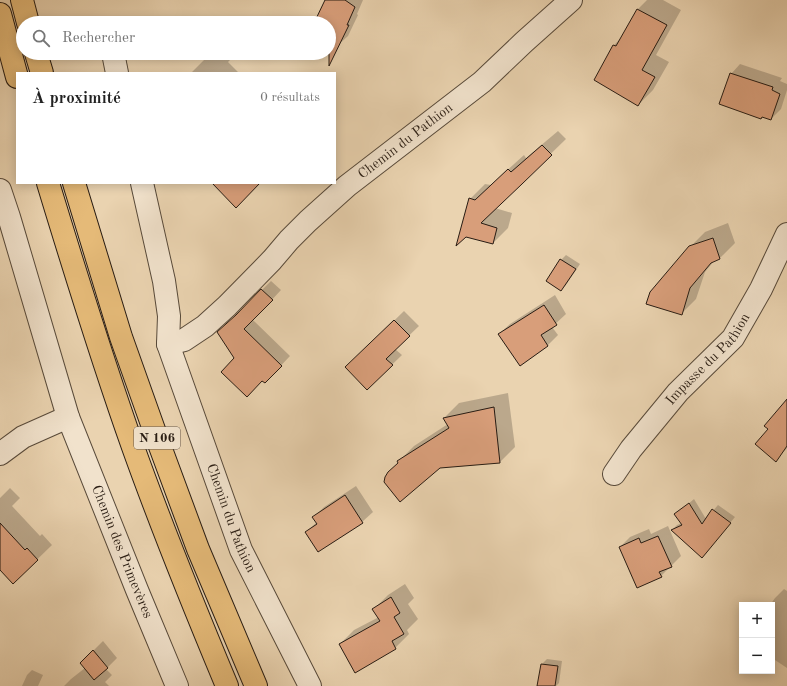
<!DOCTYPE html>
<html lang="fr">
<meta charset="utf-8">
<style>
:root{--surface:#fff;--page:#f2f2f2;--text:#222;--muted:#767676;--line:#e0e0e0}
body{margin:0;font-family:"Old Standard TT",serif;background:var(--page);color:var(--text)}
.controls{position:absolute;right:12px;bottom:12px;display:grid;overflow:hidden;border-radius:0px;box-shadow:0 2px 10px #0003}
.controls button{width:36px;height:36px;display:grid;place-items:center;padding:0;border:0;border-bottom:1px solid var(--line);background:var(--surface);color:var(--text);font:20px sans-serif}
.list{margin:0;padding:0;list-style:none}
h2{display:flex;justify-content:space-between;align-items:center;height:52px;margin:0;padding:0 16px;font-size:17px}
h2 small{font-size:13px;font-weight:400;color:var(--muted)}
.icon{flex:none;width:22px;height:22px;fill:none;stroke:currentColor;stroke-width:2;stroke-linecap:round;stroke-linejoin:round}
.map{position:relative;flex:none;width:787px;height:686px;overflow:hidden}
.search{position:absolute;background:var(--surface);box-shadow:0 2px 10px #0003;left:16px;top:16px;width:320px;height:44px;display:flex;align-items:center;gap:10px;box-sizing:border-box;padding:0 14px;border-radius:22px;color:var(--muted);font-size:15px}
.panel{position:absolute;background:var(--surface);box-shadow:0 2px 10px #0003;left:16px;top:72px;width:320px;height:112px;border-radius:0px}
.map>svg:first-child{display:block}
.shadow{fill:#0003}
.building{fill:#d89e7a;stroke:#281c13}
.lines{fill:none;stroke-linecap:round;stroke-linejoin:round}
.minor-casing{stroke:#584a3a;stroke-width:24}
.primary-casing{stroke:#281c13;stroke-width:24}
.minor{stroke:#f1e2cc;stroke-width:22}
.primary{stroke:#e5ba78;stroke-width:22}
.labels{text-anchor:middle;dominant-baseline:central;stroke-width:3;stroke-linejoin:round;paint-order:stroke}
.shield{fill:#f1e2cc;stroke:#64574a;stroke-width:1}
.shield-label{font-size:13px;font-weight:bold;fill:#281c13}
.street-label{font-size:14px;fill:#281c13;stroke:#f1e2cc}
</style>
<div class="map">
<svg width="787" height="686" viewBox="0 0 787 686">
<rect width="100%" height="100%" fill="#ead3b0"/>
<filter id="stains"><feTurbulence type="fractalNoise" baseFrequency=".005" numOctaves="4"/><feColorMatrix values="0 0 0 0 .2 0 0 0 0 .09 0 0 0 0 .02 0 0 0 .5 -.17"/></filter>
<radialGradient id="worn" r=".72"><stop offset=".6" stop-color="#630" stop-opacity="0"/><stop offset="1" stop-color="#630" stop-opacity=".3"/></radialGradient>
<g class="shadow">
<path d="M326,0H363L357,14L358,15L348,36L337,46L329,42V23H315Z"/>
<path d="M647,0H663L681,10L656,55L669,62L653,90L638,105L595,80L614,45L623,36L638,9Z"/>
<path d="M247,21L263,23H244Z"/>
<path d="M211,53H223L230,60L228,62L239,73H191Z"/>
<path d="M740,64L782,78L780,81L787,84V90L781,109L771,119L763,116L761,118L731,74Z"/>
<path d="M558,131L566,139L495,208L512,213L508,228L493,243L466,235L470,199L485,184L491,185L524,155L526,158Z"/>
<path d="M728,223L735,243L720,258L714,261L705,272L696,299L681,314L690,247L705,232Z"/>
<path d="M566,255L580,264L566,285L561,290V260Z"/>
<path d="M271,281L281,290L253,320L290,356L274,373L235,359L244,308Z"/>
<path d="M555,295L566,314L552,327L558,335L548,345L521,364L499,334L510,324Z"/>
<path d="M404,311L419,326L395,349L402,355L367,389L356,358Z"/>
<path d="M508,393L515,447L500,462L399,461L414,446L448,424L444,418L459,403Z"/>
<path d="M787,400V448L776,460L769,429Z"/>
<path d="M356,486L373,512L362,522L306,532L317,522L314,517L324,507Z"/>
<path d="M10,488L20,498L12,506L40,536L42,534L52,545L13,583L0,569V498Z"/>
<path d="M694,499L706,519L718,505L735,517L702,557L672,530L677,525L682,523L681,510Z"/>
<path d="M668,526L681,556L661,576L620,547L630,537L649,529L651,534Z"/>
<path d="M405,584L414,598L408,604L418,619L407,630L409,634L395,648L340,644L354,630L379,617L374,609L388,595Z"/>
<path d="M784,589L787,591V668L772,658V605H770L775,598Z"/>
<path d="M103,641L117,658L106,669L112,675L105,682L109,686H64L71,679L85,668L81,663Z"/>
<path d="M547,659L562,661L559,683L556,686H546L538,685L542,664Z"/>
<path d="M32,670L43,675L38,686H22L27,675Z"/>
</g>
<g class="building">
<path d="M325,0H345L355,7L347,25H349L329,66V23H314Z"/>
<path d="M637,9L667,25L642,70L655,77L638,106L594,80L613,45L616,46Z"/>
<path d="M730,73L773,87L772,90L780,94L771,120L762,117L761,119L719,104Z"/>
<path d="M542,145L552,155L522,184L481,223L497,228L493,244L466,237L456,246L469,198L475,200L508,169L511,172Z"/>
<path d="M212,183H260L236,208Z"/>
<path d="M713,238L720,259L711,263L690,288L682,315L646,304L650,292L689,246Z"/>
<path d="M560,259L576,269L561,291L546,281Z"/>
<path d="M261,289L273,300L244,329L282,366L265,383L262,381L247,397L221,372L234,358L217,332L236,315Z"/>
<path d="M544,305L557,325L541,335L548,346L520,366L498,334Z"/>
<path d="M394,320L410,336L386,359L393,365L367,390L345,367Z"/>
<path d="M787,399V446L776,462L755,444L768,429L764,426Z"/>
<path d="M494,407L500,463L440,468L400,502L384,482L385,477L388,472L398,463L397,461L449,428L443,418Z"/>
<path d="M345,495L363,523L318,552L305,532L317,524L312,517Z"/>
<path d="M689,503L702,524L712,509L731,523L702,558L671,530L682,525L674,514Z"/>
<path d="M0,523L25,550L27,548L38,560L13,584L0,570Z"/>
<path d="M658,536L672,567L659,572L662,577L637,588L619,547L639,538L641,543Z"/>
<path d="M391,597L400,613L394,617L404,634L392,641L396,649L355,673L339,644L380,621L372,609Z"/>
<path d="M93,650L108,668L94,680L80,663Z"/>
<path d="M541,664L558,666L555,686H537Z"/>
</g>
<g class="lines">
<defs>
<g id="minor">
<path d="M113,53L117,73"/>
<path id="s1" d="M142,183L164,281L169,316L168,344L241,550L310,686"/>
<path id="s2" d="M0,190L9,217L68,417L137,590L177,686"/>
<path id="s3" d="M168,344L184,340L205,326L227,306L272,260L289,240L308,221L347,186L482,82L524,42L571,0"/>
<path d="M0,454L23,437L68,417"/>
<path id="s4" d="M614,474L631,449L678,392L733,338L761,289L787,234"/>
</g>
<g id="primary">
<path d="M22,0L28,23"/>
<path d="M0,14L17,77"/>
<path d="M36,53L42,73"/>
<path d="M48,183C75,272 102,360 133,447C162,528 194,607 227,686"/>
<path d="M74,183L121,337L158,441L198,549L256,686"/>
</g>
</defs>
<use href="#minor" class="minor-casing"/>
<use href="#primary" class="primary-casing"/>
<use href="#minor" class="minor"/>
<use href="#primary" class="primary"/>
</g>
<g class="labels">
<rect class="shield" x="134" y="427" width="46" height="22" rx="3"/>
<g class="shield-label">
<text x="157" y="438">N 106</text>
</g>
<g class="street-label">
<text stroke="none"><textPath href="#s3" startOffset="315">Chemin du Pathion</textPath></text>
<text stroke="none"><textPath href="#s4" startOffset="149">Impasse du Pathion</textPath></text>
<text stroke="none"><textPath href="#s1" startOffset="349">Chemin du Pathion</textPath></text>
<text stroke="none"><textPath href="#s2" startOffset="382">Chemin des Primevères</textPath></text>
</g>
</g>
<rect width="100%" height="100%" filter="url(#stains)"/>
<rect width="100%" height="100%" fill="url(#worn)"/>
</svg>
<div class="controls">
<button>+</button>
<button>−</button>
</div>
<div class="search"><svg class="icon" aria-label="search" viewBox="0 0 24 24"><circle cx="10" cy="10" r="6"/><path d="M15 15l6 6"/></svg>Rechercher</div>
<section class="panel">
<h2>À proximité<small>0 résultats</small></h2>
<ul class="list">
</ul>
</section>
</div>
